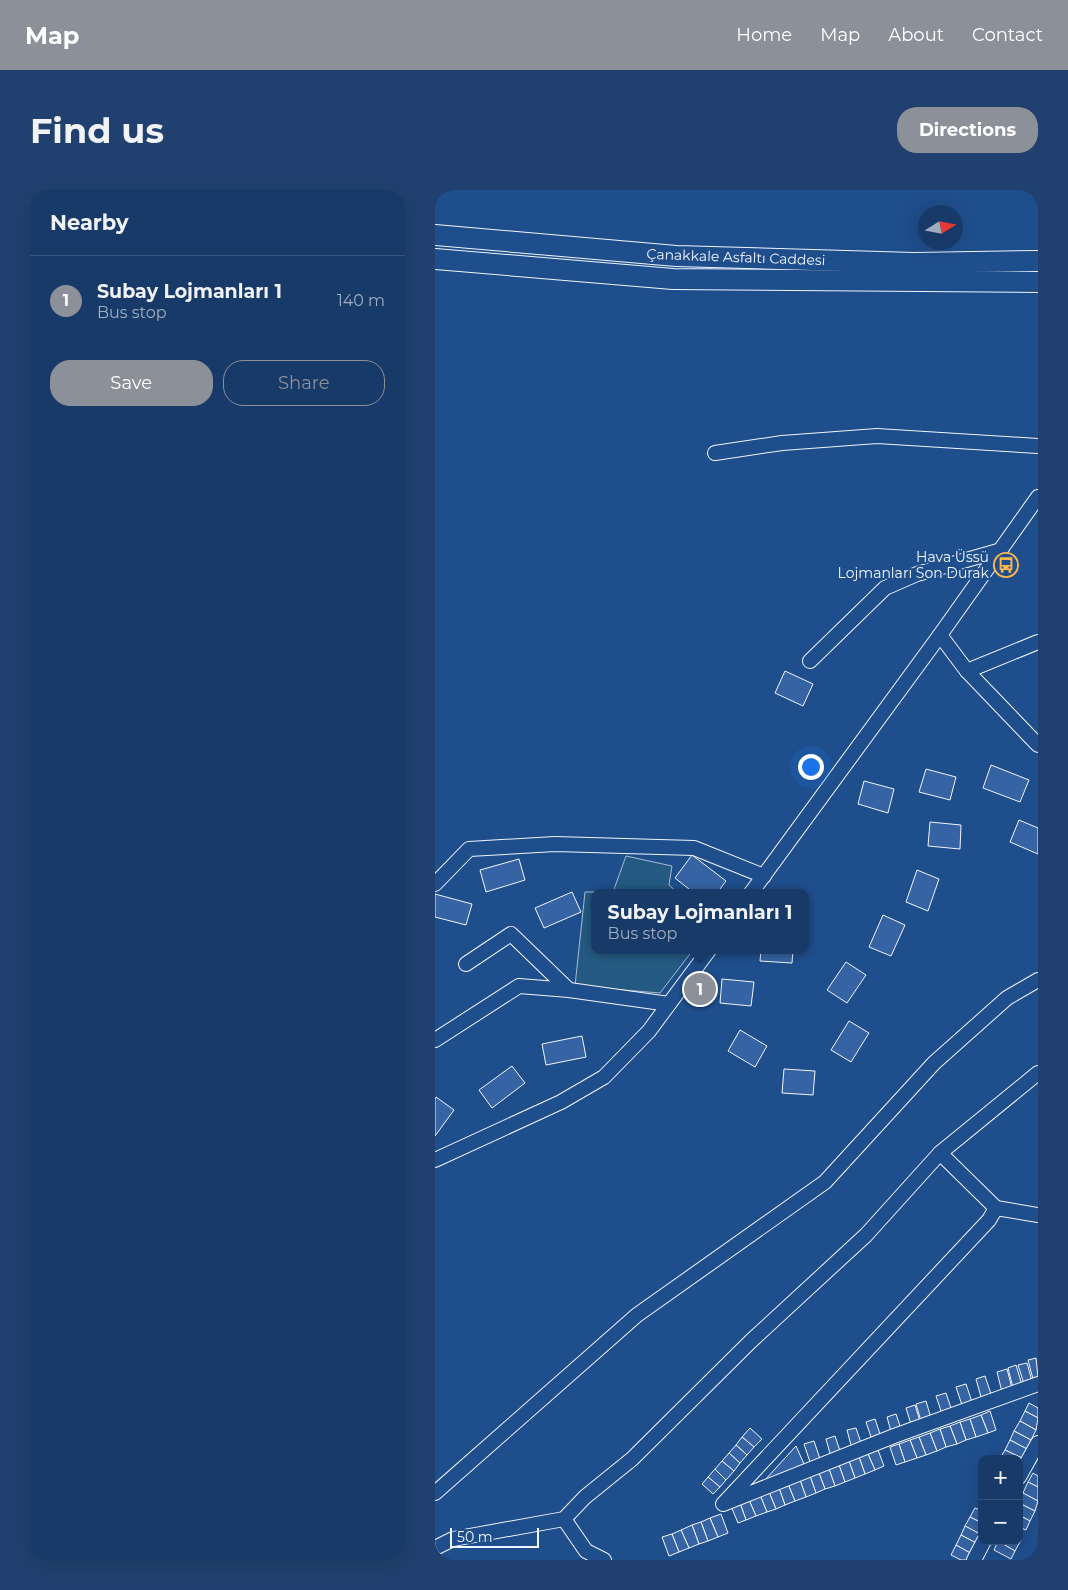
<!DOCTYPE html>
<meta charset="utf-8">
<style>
:root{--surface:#173a69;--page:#20416f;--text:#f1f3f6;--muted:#9eadc0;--line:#36547d;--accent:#8c9099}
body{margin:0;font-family:Montserrat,sans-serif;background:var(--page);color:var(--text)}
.controls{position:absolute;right:15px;bottom:15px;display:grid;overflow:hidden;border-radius:10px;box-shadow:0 5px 20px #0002}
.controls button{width:45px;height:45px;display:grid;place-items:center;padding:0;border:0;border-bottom:1px solid var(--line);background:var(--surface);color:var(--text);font:25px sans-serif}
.compass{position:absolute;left:483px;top:15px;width:45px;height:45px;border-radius:50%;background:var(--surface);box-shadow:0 5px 20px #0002;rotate:79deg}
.scale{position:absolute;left:15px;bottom:12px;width:89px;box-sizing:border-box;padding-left:5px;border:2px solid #f2f6ff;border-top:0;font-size:14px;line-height:18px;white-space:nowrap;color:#f2f6ff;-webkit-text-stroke:4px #1f4e8c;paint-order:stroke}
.you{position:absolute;left:375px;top:576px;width:18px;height:18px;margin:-12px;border:4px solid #fff;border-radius:50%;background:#1a73e8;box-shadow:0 0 0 8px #1a73e833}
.badge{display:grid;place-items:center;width:32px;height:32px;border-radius:50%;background:var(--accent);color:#fff;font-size:16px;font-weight:700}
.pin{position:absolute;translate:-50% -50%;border:2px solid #fff;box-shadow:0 1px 5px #0006}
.popup{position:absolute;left:156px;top:699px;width:218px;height:65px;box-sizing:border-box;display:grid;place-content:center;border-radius:10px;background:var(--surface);filter:drop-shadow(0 1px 4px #0005);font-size:16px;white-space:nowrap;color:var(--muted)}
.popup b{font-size:19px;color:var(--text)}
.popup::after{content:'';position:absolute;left:50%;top:100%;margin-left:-10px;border:10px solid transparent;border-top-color:var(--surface)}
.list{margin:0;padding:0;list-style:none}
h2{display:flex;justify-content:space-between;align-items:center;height:65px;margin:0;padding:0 20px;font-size:21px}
h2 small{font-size:16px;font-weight:400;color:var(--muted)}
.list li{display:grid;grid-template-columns:32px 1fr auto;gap:15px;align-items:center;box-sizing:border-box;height:90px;padding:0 20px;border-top:1px solid var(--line)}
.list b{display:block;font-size:19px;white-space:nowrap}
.list p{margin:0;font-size:16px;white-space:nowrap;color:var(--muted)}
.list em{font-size:16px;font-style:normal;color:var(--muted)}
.actions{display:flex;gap:10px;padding:15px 20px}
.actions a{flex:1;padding:11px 0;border:1px solid var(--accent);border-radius:20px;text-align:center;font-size:18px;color:var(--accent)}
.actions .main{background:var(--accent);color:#fff}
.map{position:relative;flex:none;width:603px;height:1370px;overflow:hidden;border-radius:20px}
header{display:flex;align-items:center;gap:30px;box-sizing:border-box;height:70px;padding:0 25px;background:var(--accent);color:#fff}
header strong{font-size:24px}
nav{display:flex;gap:28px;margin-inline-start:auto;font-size:18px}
.intro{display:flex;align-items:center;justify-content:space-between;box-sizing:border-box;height:120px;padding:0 30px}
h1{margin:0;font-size:35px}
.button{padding:12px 22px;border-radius:20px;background:var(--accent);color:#fff;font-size:18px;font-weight:700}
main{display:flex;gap:30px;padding:0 30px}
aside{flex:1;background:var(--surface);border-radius:20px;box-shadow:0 5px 20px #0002}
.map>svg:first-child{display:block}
.green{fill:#245a82;stroke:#a8bbd7}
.building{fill:#3563a3;stroke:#f2f6ff}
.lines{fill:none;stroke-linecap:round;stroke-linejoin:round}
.minor-casing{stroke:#f2f6ff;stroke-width:16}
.highway-casing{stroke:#f2f6ff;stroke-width:22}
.minor{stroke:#1f4e8c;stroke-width:14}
.highway{stroke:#1f4e8c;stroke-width:20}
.labels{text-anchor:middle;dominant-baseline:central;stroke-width:4;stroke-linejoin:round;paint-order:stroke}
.street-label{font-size:14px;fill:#f2f6ff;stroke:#1f4e8c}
.poi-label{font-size:14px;fill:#f2f6ff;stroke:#1f4e8c;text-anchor:end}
</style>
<header>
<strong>Map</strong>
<nav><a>Home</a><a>Map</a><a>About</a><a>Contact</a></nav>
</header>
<div class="intro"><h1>Find us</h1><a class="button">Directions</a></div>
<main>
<aside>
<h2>Nearby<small></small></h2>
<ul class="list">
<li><span class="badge">1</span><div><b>Subay Lojmanları 1</b><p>Bus stop</p></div><em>140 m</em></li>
</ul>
<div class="actions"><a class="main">Save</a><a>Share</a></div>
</aside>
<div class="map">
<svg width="603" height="1370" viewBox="0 0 603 1370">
<rect width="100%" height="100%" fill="#1f4e8c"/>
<path class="green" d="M191,666L237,676L234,695L243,703H160V760H258L225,803L140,796L150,702H178Z"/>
<g class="building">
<path d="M350,481L378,494L368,516L340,503Z"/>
<path d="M556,575L594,590L585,612L548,598Z"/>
<path d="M491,579L521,587L515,610L484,602Z"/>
<path d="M429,591L459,599L453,623L423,614Z"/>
<path d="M584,630L603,638V664L575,652Z"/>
<path d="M495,632L526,635L525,659L493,656Z"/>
<path d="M257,665L291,691L282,703H259L240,688Z"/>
<path d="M84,669L90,690L51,702L45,680Z"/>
<path d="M482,680L504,689L493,721L471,712Z"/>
<path d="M137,702L146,722L109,738L100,718Z"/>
<path d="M0,704L37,714L31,735L0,727Z"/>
<path d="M448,725L470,735L456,766L434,757Z"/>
<path d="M326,760H358L357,773L325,771Z"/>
<path d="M411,772L431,785L412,813L392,800Z"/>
<path d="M287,789L319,792L316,816L285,813Z"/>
<path d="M414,831L434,843L416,872L396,860Z"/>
<path d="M305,840L332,856L320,877L293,861Z"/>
<path d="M147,846L151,867L111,875L107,854Z"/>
<path d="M77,876L90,893L57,918L44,900Z"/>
<path d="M349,879L380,881L378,905L347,903Z"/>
<path d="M1,907L19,920L0,946V909Z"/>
<path d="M601,1168L603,1187L598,1189L593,1170Z"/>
<path d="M592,1173L597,1191L589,1194L583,1175Z"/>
<path d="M581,1175L587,1195L578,1198L573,1178Z"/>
<path d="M572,1179L577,1198L567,1202L562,1182Z"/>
<path d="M550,1186L556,1204L546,1207L541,1189Z"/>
<path d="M531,1194L537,1212L527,1215L521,1197Z"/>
<path d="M511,1203L517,1221L507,1224L501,1206Z"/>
<path d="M491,1211L496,1228L486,1231L481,1214Z"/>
<path d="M594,1213L603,1218V1228L590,1221Z"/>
<path d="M480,1215L485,1231L476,1234L471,1218Z"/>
<path d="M555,1221L561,1240L553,1243L546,1225Z"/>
<path d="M590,1221L603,1228L601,1240L585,1231Z"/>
<path d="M461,1224L467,1242L457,1245L452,1227Z"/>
<path d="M546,1225L553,1243L541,1247L535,1229Z"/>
<path d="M440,1229L446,1247L437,1250L431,1232Z"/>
<path d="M535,1229L541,1247L531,1250L525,1232Z"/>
<path d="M585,1231L601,1240L596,1250L579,1241Z"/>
<path d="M525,1232L531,1250L522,1254L515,1236Z"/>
<path d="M515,1236L522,1254L511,1257L505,1239Z"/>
<path d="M315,1238L327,1249L319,1257L307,1247Z"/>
<path d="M421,1238L427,1256L417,1259L412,1240Z"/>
<path d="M505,1239L511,1257L502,1261L495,1243Z"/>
<path d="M579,1241L596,1250L592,1259L575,1250Z"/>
<path d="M495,1243L502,1261L491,1265L484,1247Z"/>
<path d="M400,1246L406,1264L396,1267L391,1249Z"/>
<path d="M307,1247L319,1257L312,1265L301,1255Z"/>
<path d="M484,1247L491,1265L482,1268L475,1250Z"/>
<path d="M475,1250L482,1268L470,1272L464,1254Z"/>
<path d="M575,1250L592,1259L587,1268L570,1260Z"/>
<path d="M379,1251L385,1269L375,1272L369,1254Z"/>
<path d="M464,1254L470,1272L461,1275L455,1257Z"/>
<path d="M301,1255L312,1265L305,1273L294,1263Z"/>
<path d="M361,1256L369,1274L330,1290Z"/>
<path d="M443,1260L449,1276L440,1280L433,1264Z"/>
<path d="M570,1260L587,1268L584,1273V1269L565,1268Z"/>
<path d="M294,1263L305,1273L299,1281L287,1271Z"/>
<path d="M433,1264L440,1280L430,1284L424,1267Z"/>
<path d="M424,1267L430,1284L420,1288L414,1271Z"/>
<path d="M287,1271L299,1281L291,1290L280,1279Z"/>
<path d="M414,1271L420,1288L410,1292L404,1275Z"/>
<path d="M404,1275L410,1292L400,1296L394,1279Z"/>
<path d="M280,1279L291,1290L285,1297L273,1287Z"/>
<path d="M394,1279L400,1296L390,1299L384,1283Z"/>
<path d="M384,1283L390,1299L381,1303L375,1286Z"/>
<path d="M598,1283L603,1286V1297L593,1292Z"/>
<path d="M375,1286L381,1303L371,1307L365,1290Z"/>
<path d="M273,1287L285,1297L278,1304L267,1294Z"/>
<path d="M365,1290L371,1307L360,1311L353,1294Z"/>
<path d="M593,1292L603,1297V1311L588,1303Z"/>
<path d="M353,1294L360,1311L350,1315L344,1298Z"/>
<path d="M344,1298L350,1315L341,1319L334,1302Z"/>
<path d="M334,1302L341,1319L332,1322L325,1305Z"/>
<path d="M588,1303L603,1311L600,1321L584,1313Z"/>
<path d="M325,1305L332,1322L321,1326L314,1310Z"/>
<path d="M314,1310L321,1326L311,1330L305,1313Z"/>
<path d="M305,1313L311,1330L303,1333L296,1316Z"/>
<path d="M584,1313L600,1321L595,1331L584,1325Z"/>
<path d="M540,1318L547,1321V1333L535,1327Z"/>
<path d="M286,1324L293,1343L283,1347L275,1328Z"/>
<path d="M584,1325L595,1331L591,1340L584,1337Z"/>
<path d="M535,1327L547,1333V1345L530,1336Z"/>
<path d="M275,1328L283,1347L273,1351L266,1332Z"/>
<path d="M266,1332L273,1351L264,1354L257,1335Z"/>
<path d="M257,1335L264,1354L254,1358L246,1340Z"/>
<path d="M530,1336L547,1345L543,1354L526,1345Z"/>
<path d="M246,1340L254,1358L244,1362L237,1344Z"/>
<path d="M237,1344L244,1362L234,1366L227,1347Z"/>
<path d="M526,1345L543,1354L537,1364L521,1355Z"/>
<path d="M584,1350H586L580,1361L563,1351Z"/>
<path d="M563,1351L580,1361L576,1369L559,1360Z"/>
<path d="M521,1355L537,1364L534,1370H526L516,1365Z"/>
</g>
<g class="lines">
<defs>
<g id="minor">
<path d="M280,263L347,253L442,246L603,256"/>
<path d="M505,445L532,481L603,555"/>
<path d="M375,471L450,398L482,384L563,361"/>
<path d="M532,481L603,452"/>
<path d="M0,694L34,659L120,654L259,658L329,686"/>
<path d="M316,703L505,445L603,307"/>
<path d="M31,774L76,744L134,800"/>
<path d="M0,850L84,796L134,800L234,814"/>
<path d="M505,963L561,1018L603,1025"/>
<path d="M0,970L126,912L169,887L214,841L274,760"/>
<path d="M561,1018L554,1030L288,1314L459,1246L603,1194"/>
<path d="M584,1287L603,1253"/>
<path d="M0,1303L202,1125L390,992L499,873L572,808L603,790"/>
<path d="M129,1329L151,1361L169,1370"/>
<path d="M0,1358L18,1349L129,1329L150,1307L197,1269L316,1151L431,1045L505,963L603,883"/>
<path d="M539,1370L549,1351"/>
</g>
<g id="highway">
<path d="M0,45L241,66L479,73L603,71"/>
<path d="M0,69L238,89L603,92"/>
</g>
</defs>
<use href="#minor" class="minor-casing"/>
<use href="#highway" class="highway-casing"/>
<use href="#minor" class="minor"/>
<use href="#highway" class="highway"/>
</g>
<defs>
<symbol id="bus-ring" viewBox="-11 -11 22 22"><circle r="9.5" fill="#1f4e8c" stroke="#ffb74d" stroke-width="1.5"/><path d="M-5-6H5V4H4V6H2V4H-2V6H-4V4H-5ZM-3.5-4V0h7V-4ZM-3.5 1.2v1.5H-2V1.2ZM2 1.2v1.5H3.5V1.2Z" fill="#ffb74d"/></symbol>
</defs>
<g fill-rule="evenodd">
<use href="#bus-ring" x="557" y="361" width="28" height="28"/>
</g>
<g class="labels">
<g class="street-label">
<text transform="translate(301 67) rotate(2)">Çanakkale Asfaltı Caddesi</text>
</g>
<g class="poi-label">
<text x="554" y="367">Hava Üssü<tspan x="554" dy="16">Lojmanları Son Durak</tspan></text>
</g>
</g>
</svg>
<div class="controls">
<button>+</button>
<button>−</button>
</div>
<svg class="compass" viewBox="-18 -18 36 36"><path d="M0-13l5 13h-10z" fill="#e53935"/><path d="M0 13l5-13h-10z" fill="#9eadc0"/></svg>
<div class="scale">50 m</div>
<div class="you"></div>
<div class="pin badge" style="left:265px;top:799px">1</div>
<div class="popup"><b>Subay Lojmanları 1</b>Bus stop</div>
</div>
</main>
